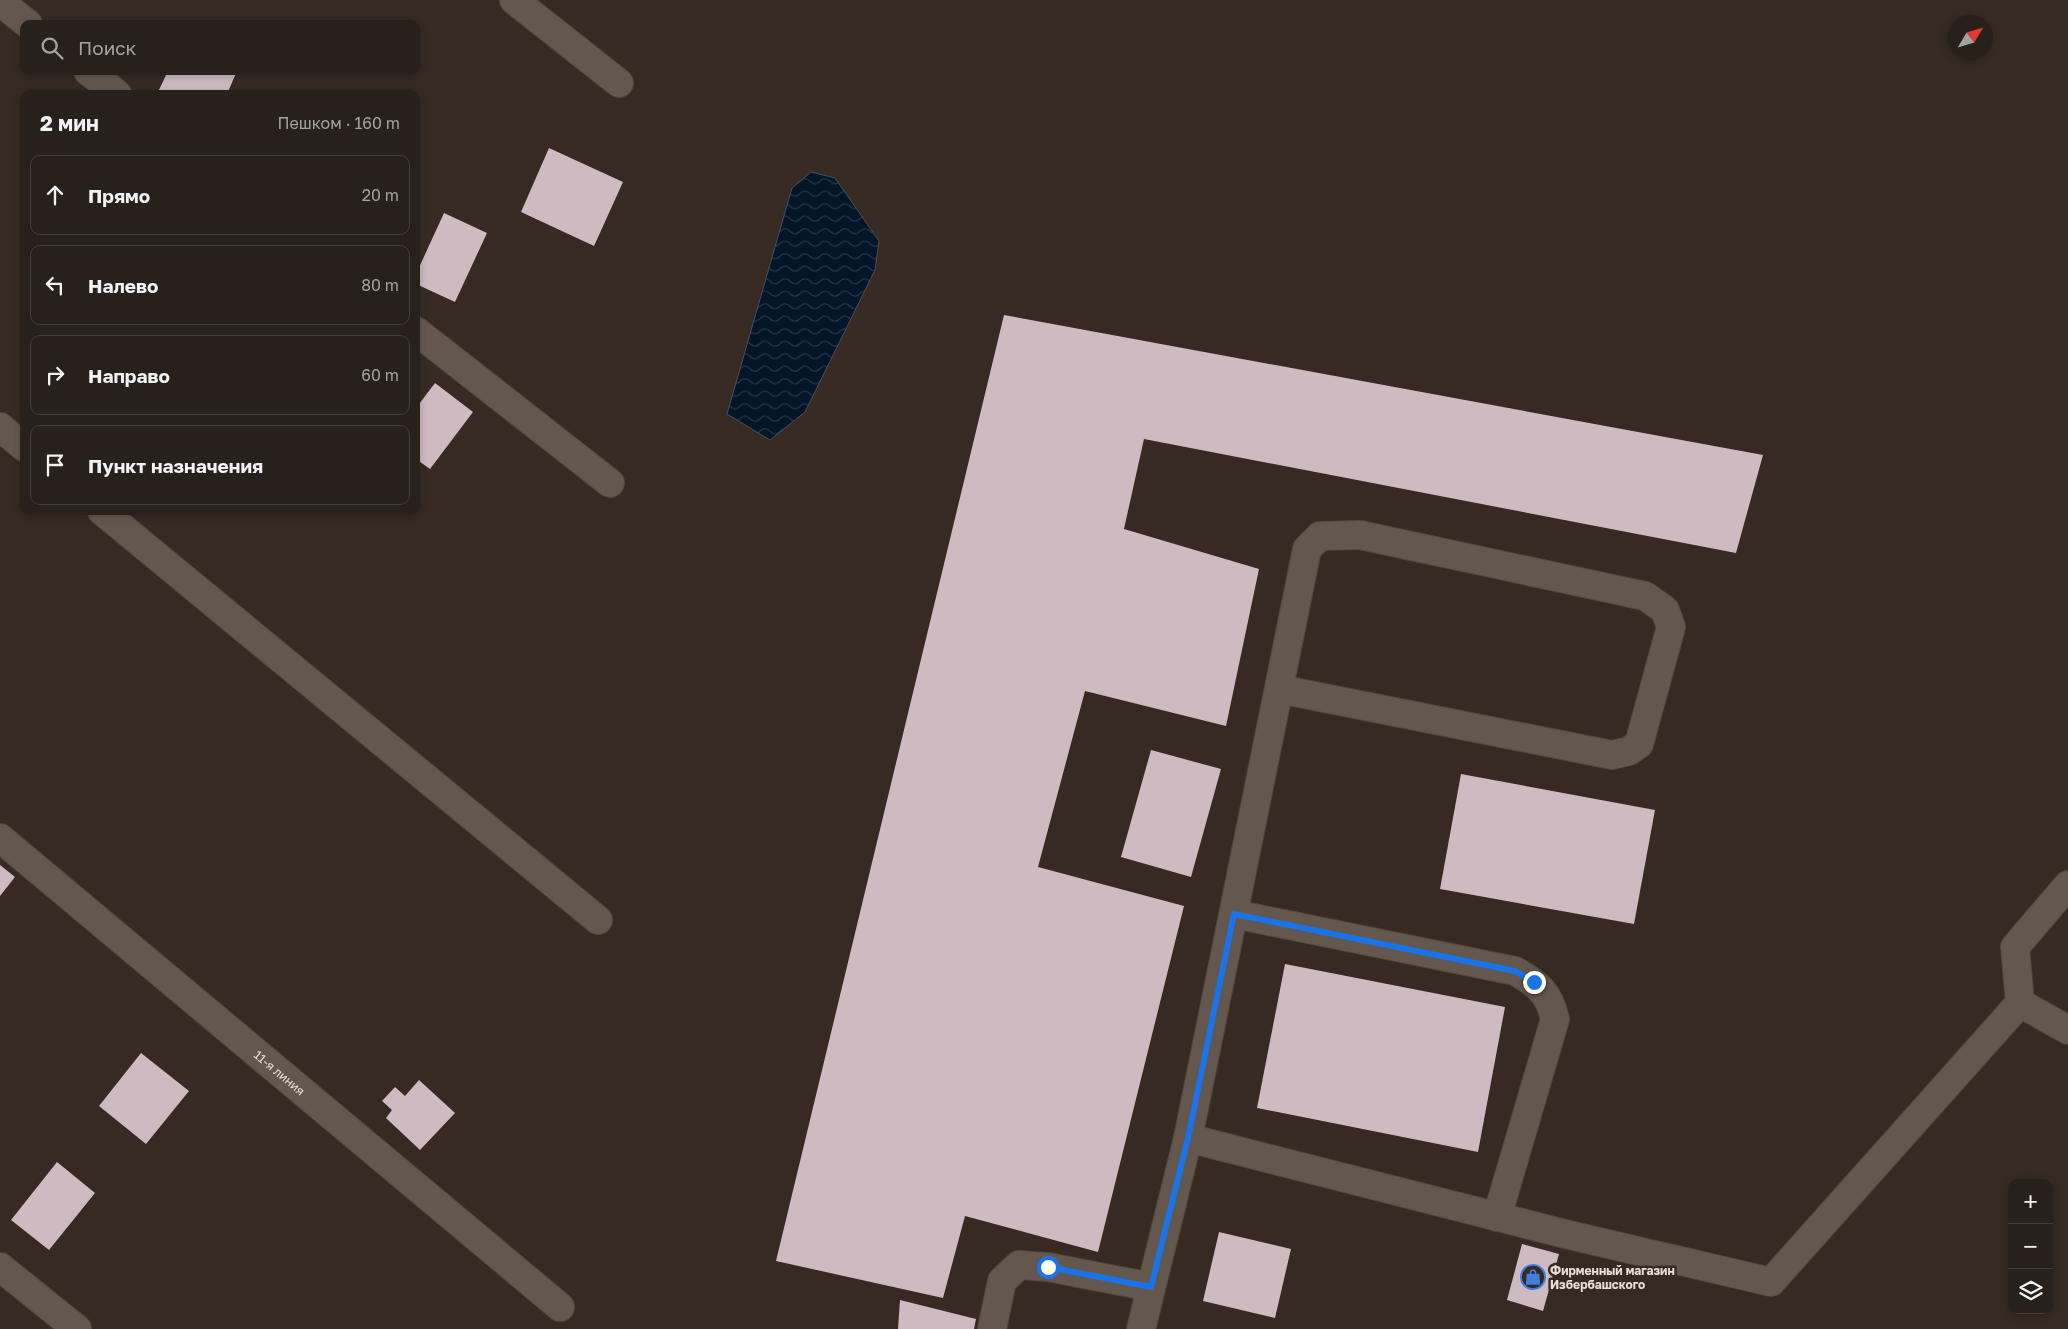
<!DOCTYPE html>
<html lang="ru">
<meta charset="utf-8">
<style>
:root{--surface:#28201a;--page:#302823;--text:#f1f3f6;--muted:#a5a3a2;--line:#443e39}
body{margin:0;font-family:"Golos Text",sans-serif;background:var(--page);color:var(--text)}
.controls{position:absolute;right:15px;bottom:15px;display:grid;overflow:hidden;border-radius:10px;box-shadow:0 2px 8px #0003}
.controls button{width:45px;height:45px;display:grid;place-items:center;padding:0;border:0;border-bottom:1px solid var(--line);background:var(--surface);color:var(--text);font:25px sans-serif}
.compass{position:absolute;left:1948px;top:15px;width:45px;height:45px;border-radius:50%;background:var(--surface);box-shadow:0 2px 8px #0003;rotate:52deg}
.stop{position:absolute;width:15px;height:15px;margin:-11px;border:4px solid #1a73e8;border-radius:50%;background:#fff}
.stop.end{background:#1a73e8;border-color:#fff;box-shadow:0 1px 5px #0008}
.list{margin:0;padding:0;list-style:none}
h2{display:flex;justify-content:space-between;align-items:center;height:65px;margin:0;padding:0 20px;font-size:21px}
h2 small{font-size:16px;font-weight:400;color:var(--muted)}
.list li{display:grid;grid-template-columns:32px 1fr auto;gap:15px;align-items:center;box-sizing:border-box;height:80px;margin:0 10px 10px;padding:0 10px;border:1px solid var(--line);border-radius:10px}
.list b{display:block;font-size:19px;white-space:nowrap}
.list em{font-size:16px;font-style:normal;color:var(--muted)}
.icon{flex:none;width:28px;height:28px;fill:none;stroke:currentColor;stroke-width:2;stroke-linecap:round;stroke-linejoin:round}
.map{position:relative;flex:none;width:2068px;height:1329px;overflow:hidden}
.search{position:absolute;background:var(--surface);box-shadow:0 2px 8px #0003;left:20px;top:20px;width:400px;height:55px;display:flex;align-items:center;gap:12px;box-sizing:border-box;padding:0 18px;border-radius:10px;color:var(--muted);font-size:19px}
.panel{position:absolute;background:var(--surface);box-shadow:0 2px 8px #0003;left:20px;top:90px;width:400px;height:425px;border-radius:10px}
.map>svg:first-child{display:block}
.water{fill:url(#water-waves);stroke:#46515e}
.building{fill:#cdbbc1}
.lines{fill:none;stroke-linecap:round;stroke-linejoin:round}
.minor-casing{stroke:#514740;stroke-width:30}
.minor{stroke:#64574e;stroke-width:28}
.route{stroke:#1a73e8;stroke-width:6}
.labels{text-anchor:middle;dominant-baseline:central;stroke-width:5;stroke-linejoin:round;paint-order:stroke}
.street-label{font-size:12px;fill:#e6ded8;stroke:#362a22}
.poi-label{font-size:12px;font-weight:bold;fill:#e6ded8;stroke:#362a22;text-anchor:start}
</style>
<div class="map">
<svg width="2068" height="1329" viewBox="0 0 2068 1329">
<defs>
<pattern id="water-waves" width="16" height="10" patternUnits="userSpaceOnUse" patternTransform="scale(1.25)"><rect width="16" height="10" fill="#021529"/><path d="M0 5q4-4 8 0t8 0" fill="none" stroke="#273747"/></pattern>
</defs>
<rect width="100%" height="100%" fill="#362a22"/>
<path class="water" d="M811,172L835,178L879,241L875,270L805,412L770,440L727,414L792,188Z"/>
<g class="building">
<path d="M168,71H237L227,94H157Z"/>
<path d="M549,148L623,182L594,246L521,212Z"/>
<path d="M444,213L487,233L455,302L416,284V274Z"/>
<path d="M1004,315L1763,455L1736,553L1144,439L1124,529L1259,569L1226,726L1085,691L1038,867L1184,906L1098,1252L965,1216L943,1298L776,1261Z"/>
<path d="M435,383L473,412L430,469L416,459V408Z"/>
<path d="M1151,750L1221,769L1191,877L1121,857Z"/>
<path d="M1461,774L1655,810L1634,924L1440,889Z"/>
<path d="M0,865L15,877L0,896Z"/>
<path d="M1285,964L1505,1007L1478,1152L1257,1108Z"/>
<path d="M141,1053L189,1091L146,1144L99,1106Z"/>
<path d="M419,1080L455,1113L420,1150L386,1118L392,1110L382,1101L395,1087L405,1096Z"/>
<path d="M57,1162L95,1193L49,1250L11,1220Z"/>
<path d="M1219,1232L1291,1249L1275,1318L1203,1301Z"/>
<path d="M1522,1244L1559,1254L1543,1311L1507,1300Z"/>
<path d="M900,1300L976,1319L974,1329H898Z"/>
</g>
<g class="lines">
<defs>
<g id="minor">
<path d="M514,0L619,83"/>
<path d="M0,2L28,24"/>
<path d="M88,71L117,94"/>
<path d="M416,331L610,483"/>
<path d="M0,427L24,447"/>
<path d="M102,511L598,920"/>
<path id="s1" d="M0,838L560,1307"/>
<path d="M2068,885L2015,947L2020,1003L2068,1030"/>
<path d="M1234,914L1515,971C1538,984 1549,993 1555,1019L1497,1217"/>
<path d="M1188,1138L1307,549L1320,536L1360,535L1645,596L1665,610L1671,627L1639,744L1629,751L1612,755L1279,689"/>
<path d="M0,1267L77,1329"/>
<path d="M992,1329L1002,1281L1019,1265L1048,1267L1151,1287"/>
<path d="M1141,1329L1188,1138L1565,1234L1771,1282L2020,1003"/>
</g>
</defs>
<use href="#minor" class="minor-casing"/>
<use href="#minor" class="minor"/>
</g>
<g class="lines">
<path class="route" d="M1048,1267L1151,1287L1188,1138L1234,914L1515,971L1534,982"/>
</g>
<defs>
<symbol id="shop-ring" viewBox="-11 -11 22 22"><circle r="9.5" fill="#362a22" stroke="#3f7fe0" stroke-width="1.5"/><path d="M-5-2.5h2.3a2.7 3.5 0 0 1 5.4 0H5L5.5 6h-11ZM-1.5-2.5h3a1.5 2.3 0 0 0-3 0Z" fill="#3f7fe0"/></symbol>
</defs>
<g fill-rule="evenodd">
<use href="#shop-ring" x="1519" y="1263" width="28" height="28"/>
</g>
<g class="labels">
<g class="street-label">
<text stroke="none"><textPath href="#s1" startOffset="365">11-я линия</textPath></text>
</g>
<g class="poi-label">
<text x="1550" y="1270">Фирменный магазин<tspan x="1550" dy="14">Избербашского</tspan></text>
</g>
</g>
</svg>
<div class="controls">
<button>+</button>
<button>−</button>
<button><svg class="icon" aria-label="layers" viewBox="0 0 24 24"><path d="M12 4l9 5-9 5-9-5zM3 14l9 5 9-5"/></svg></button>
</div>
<svg class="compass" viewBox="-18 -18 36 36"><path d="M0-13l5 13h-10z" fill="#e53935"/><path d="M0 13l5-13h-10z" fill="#a5a3a2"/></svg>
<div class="stop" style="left:1048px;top:1267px"></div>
<div class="stop end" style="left:1534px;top:982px"></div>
<div class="search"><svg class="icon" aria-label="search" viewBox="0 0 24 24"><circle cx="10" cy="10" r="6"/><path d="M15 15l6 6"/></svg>Поиск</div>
<section class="panel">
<h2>2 мин<small>Пешком · 160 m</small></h2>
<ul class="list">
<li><svg class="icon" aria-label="ahead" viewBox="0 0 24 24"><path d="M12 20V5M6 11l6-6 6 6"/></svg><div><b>Прямо</b></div><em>20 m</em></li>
<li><svg class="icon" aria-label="left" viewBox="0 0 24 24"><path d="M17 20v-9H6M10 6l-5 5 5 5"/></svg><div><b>Налево</b></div><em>80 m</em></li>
<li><svg class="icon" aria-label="right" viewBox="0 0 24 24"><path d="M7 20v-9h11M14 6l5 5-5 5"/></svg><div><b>Направо</b></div><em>60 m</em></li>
<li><svg class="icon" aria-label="arrive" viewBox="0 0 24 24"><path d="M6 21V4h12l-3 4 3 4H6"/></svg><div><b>Пункт назначения</b></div></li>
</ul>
</section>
</div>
